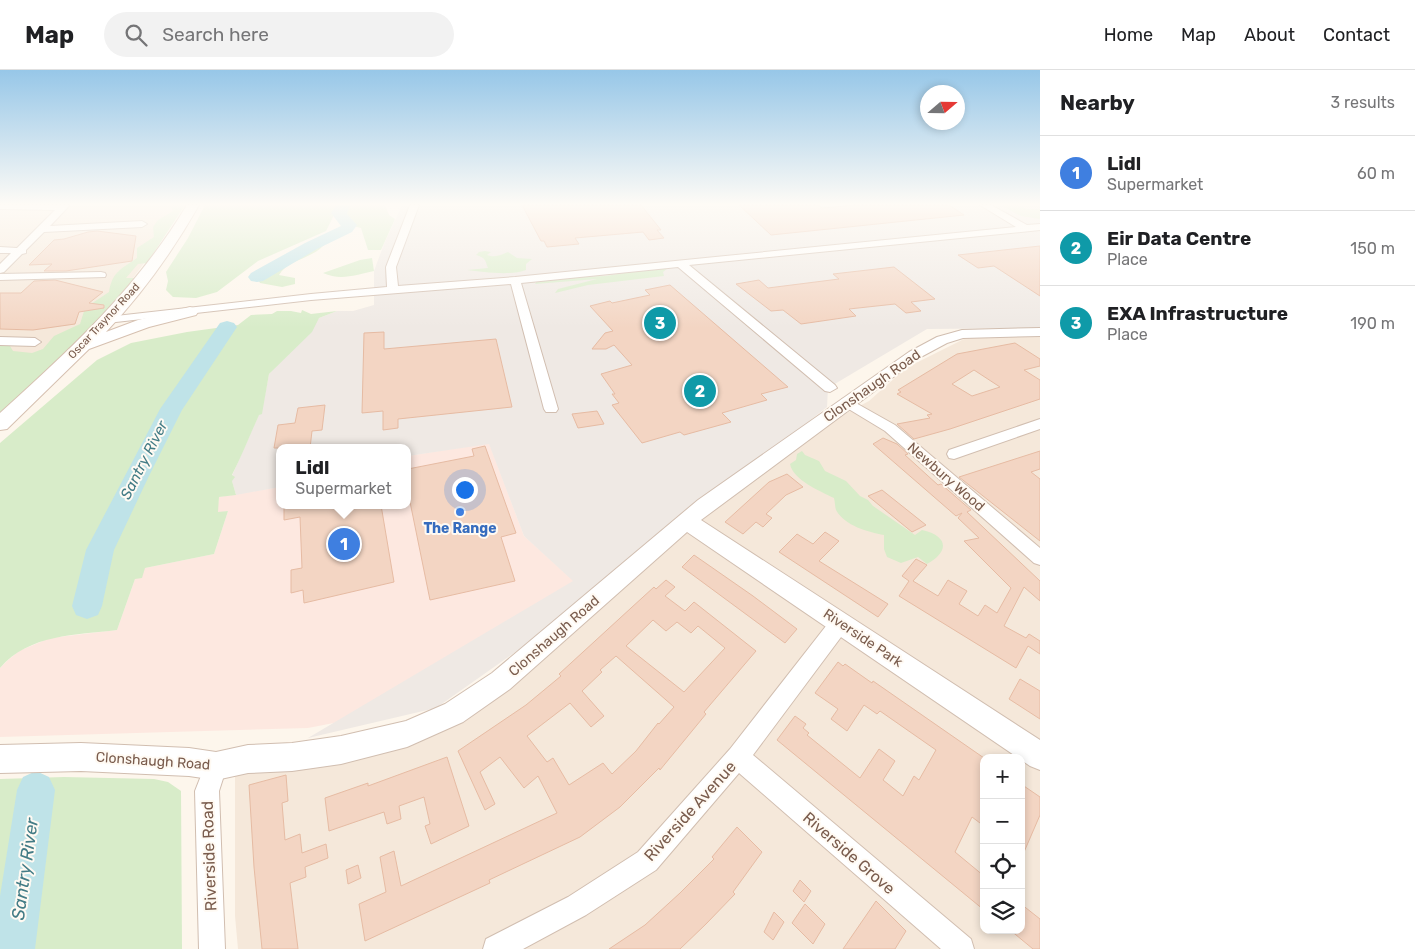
<!DOCTYPE html>
<meta charset="utf-8">
<style>
:root{--surface:#fff;--page:#f2f2f2;--text:#202124;--muted:#757577;--line:#e0e0e0;--accent:#e76f51}
body{margin:0;font-family:Rubik,sans-serif;background:var(--page);color:var(--text)}
.controls{position:absolute;right:15px;bottom:15px;display:grid;overflow:hidden;border-radius:10px;box-shadow:0 2px 8px #0003}
.controls button{width:45px;height:45px;display:grid;place-items:center;padding:0;border:0;border-bottom:1px solid var(--line);background:var(--surface);color:var(--text);font:25px sans-serif}
.compass{position:absolute;left:920px;top:15px;width:45px;height:45px;border-radius:50%;background:var(--surface);box-shadow:0 2px 8px #0003;rotate:70deg}
.you{position:absolute;left:464px;top:419px;width:18px;height:18px;margin:-12px;border:4px solid #fff;border-radius:50%;background:#1a73e8;box-shadow:0 0 0 8px #1a73e833}
.badge{display:grid;place-items:center;width:32px;height:32px;border-radius:50%;background:var(--accent);color:#fff;font-size:16px;font-weight:700}
.pin{position:absolute;translate:-50% -50%;border:2px solid #fff;box-shadow:0 1px 5px #0006}
.popup{position:absolute;left:276px;top:374px;width:135px;height:65px;box-sizing:border-box;display:grid;place-content:center;border-radius:10px;background:var(--surface);filter:drop-shadow(0 1px 4px #0005);font-size:16px;white-space:nowrap;color:var(--muted)}
.popup b{font-size:19px;color:var(--text)}
.popup::after{content:'';position:absolute;left:50%;top:100%;margin-left:-10px;border:10px solid transparent;border-top-color:var(--surface)}
.list{margin:0;padding:0;list-style:none}
h2{display:flex;justify-content:space-between;align-items:center;height:65px;margin:0;padding:0 20px;font-size:21px}
h2 small{font-size:16px;font-weight:400;color:var(--muted)}
.list li{display:grid;grid-template-columns:32px 1fr auto;gap:15px;align-items:center;box-sizing:border-box;height:75px;padding:0 20px;border-top:1px solid var(--line)}
.list b{display:block;font-size:19px;white-space:nowrap}
.list p{margin:0;font-size:16px;white-space:nowrap;color:var(--muted)}
.list em{font-size:16px;font-style:normal;color:var(--muted)}
.icon{flex:none;width:28px;height:28px;fill:none;stroke:currentColor;stroke-width:2;stroke-linecap:round;stroke-linejoin:round}
.map{position:relative;flex:none;width:1040px;height:879px;overflow:hidden}
header{display:flex;align-items:center;gap:30px;box-sizing:border-box;height:70px;padding:0 25px;background:var(--surface);border-bottom:1px solid var(--line)}
header strong{font-size:24px}
nav{display:flex;gap:28px;margin-inline-start:auto;font-size:18px}
.search{width:350px;height:45px;background:var(--page);display:flex;align-items:center;gap:12px;box-sizing:border-box;padding:0 18px;border-radius:28px;color:var(--muted);font-size:19px}
main{display:flex}
aside{flex:1;background:var(--surface)}
.map>svg:first-child{display:block}
.residential{fill:#f5e8da;fill-rule:evenodd}
.commercial{fill:#fde8e0}
.industrial{fill:#efe9e4}
.green{fill:#d8ecc9}
.lines{fill:none;stroke-linecap:round;stroke-linejoin:round}
.river{fill:#bfe3e8;fill-rule:evenodd}
.building{fill:#f3d5c3;stroke:#e6bba3;fill-rule:evenodd}
.minor-casing{stroke:#d1beb0;stroke-width:2}
.tertiary-casing{stroke:#d1beb0;stroke-width:2}
.secondary-casing{stroke:#d6c0b0;stroke-width:2}
.minor{fill:#fff;fill-rule:evenodd}
.tertiary{fill:#fff;fill-rule:evenodd}
.secondary{fill:#fff;fill-rule:evenodd}
.shop-dot{fill:#3f7fe0;stroke:#fffaf3;stroke-width:2}
.labels{text-anchor:middle;dominant-baseline:central;stroke-width:4;stroke-linejoin:round;paint-order:stroke}
.far-street-label{font-size:11px;fill:#7a5c4d;stroke:#fffaf3}
.street-label{font-size:14px;fill:#7a5c4d;stroke:#fffaf3}
.shop-label{font-size:14px;font-weight:bold;fill:#366cbe;stroke:#fffaf3}
.water-label{font-size:15px;font-style:italic;fill:#437c86;stroke:#fffaf3}
.near-street-label{font-size:16px;fill:#7a5c4d;stroke:#fffaf3}
.near-water-label{font-size:18px;font-style:italic;fill:#437c86;stroke:#fffaf3}
</style>
<header>
<strong>Map</strong>
<div class="search"><svg class="icon" aria-label="search" viewBox="0 0 24 24"><circle cx="10" cy="10" r="6"/><path d="M15 15l6 6"/></svg>Search here</div>
<nav><a>Home</a><a>Map</a><a>About</a><a>Contact</a></nav>
</header>
<main>
<div class="map">
<svg width="1040" height="879" viewBox="0 0 1040 879">
<rect width="100%" height="100%" fill="#fdf6ec"/>
<g class="residential">
<path d="M0,135H180L162,169L130,212L0,341Z"/>
<path d="M992,264H1040V879H238L235,846V705L457,645L721,428L813,361L869,331L906,298L964,269ZM984,688H1021V860H984Z"/>
</g>
<path class="commercial" d="M489,373L524,466L574,511L375,645L308,658L0,667V598L7,591L19,581L50,568L117,560L135,509L145,498L214,484L228,441L217,443L219,427L280,417V435H408V386Z"/>
<path class="industrial" d="M402,135H1040V258L927,259L828,318L827,337L524,576L436,638L308,668L573,511L524,466L489,374L408,386V378H280V417L236,425L231,408L263,335L269,304L319,248L337,241H353L374,235V201L384,174Z"/>
<g class="green">
<path d="M170,135H185L147,193L138,194L126,208H137L81,269L0,347V276H10L13,281L32,283L43,279L54,266L80,254L85,238L109,222C112,202 121,199 137,188V178L154,167L153,157L158,150L173,141Z"/>
<path d="M205,135H339L326,161L258,191L217,222L196,228L173,227L166,220L168,211L166,202L188,168Z"/>
<path d="M342,135H385L389,145L395,149L381,180H368L361,158L349,155L338,143L342,140Z"/>
<path d="M1000,135H1019L1026,139H1040V149L1021,146Z"/>
<path d="M324,175C310,190 288,189 279,205L295,208V214L282,217L260,213L256,206C270,193 271,196 287,189C302,183 306,176 324,175Z"/>
<path d="M485,181L491,182L487,185C496,188 500,185 508,182L517,188L532,189L526,194V200C511,206 483,202 467,200L488,198C485,190 486,188 476,185L479,182Z"/>
<path d="M372,188L374,201C355,205 341,211 323,203L360,190Z"/>
<path d="M657,198H668L663,202L664,206L588,215L555,223L558,219L597,209L535,214L537,211L548,208L605,206Z"/>
<path d="M302,240L311,244L337,241L319,248L312,262L269,304L262,344L259,345C250,365 242,385 232,405L235,407L232,411L236,425L219,427L218,442L228,441L214,484L145,498L142,508L135,509L117,560C76,565 29,564 0,598V373L97,290L131,273L187,262L238,255L251,245L272,244L277,241H291L301,243Z"/>
<path d="M802,381L805,385L819,391L825,401L846,411L860,426L868,430L873,436L915,465L922,460C948,466 950,481 927,494L918,487L901,493L887,487L884,479V465C868,462 845,456 836,440C835,437 835,432 834,428C820,421 793,410 790,394L796,390L797,384Z"/>
<path d="M64,707L154,709L168,712L181,721L182,879H0V709Z"/>
</g>
<g class="lines">
<g class="river">
<path d="M336,135H350L347,144L357,155L352,162L317,179L263,211L257,212L251,211L248,207L251,203L305,173L341,156L331,143Z"/>
<path d="M227,251L234,253L237,257L182,340L148,408L114,480L102,536L98,545L87,549L76,545L72,536L86,480L160,339L220,253Z"/>
<path d="M36,701L49,707L55,720L35,879H0V826L17,720L23,707Z"/>
</g>
</g>
<g class="building">
<path d="M522,135H641L661,160H657L664,168L649,170L643,162L575,168L579,174L547,177L544,171H541Z"/>
<path d="M739,135H818L822,138L856,135H949L964,145L771,165Z"/>
<path d="M97,161L136,166L132,191L66,201H44L52,194L29,195L54,170L64,169L88,162Z"/>
<path d="M1040,176V226L994,196L978,198L958,185Z"/>
<path d="M894,197L935,229L911,232L921,241L906,243L895,234L849,239L856,246L801,254L783,240L771,241L736,214L759,210L768,218L839,209L833,204Z"/>
<path d="M55,210L103,222L89,233L104,235V238L79,242L75,254L33,260L0,259V223H21L34,211Z"/>
<path d="M670,215L788,317L761,324L767,330L722,343L731,352L684,365L680,362L642,373L612,335L619,333L612,324H615L601,304L632,295L614,275L606,279H592L605,263L613,261L590,236L610,231L612,233L650,225L645,220Z"/>
<path d="M384,262V279L496,269L512,337L398,349V358L383,360V341L362,343L364,263Z"/>
<path d="M1015,273L1040,289V296L1024,300L1040,310V329L950,359L914,369L897,354L930,348L927,345L932,344L897,324L901,322L898,320L957,284ZM974,300L1000,317L972,326L952,314Z"/>
<path d="M325,335L322,360L312,361L310,378H274L278,355L295,353L298,338Z"/>
<path d="M597,341L604,354L578,358L572,344Z"/>
<path d="M883,368L897,374L908,384L905,385L938,415L941,414L971,440L967,442L1040,511V531L1024,517L1004,556L1026,568L1029,564L1040,571V584L1028,576L1016,598L899,526L909,511L902,506L916,489L927,495L913,511L938,526L948,510L967,521L959,534L978,546L985,535L997,543L1011,518L964,471L979,468L958,448L962,443L956,446L873,374Z"/>
<path d="M485,376L516,463L501,467L515,511L430,530L408,422V399L474,386L472,379Z"/>
<path d="M1040,381V399L1031,402L1040,409V471L959,407Z"/>
<path d="M787,404L803,417L786,425L766,444L772,448L763,457L756,452L743,464L725,452L769,412Z"/>
<path d="M882,420L926,455L912,462L868,426Z"/>
<path d="M284,435H381L394,512L304,533L303,520L291,523V500L302,498L300,447L284,450Z"/>
<path d="M825,462L839,471L819,491L888,534L878,547L779,482L797,464L813,474Z"/>
<path d="M694,485L753,526L797,559L785,573L682,497Z"/>
<path d="M666,510L675,517L665,526L685,541L694,532L756,581L704,642L706,644L660,700L659,698L620,737L580,767L489,810L490,813L365,871L359,834L386,822L380,787L394,781L401,816L557,743L538,706L524,718L500,687L480,702L495,734L485,740L458,681L526,635L561,606L559,604L631,538L654,517L656,519ZM653,550L666,561L677,552L691,563L698,556L725,578L684,622L626,576ZM616,586L674,637L659,654L658,653L636,681L612,704L603,693L569,715L553,688L547,692L527,666L570,633L591,657L604,646L582,621L602,602L600,600Z"/>
<path d="M838,592L843,596L845,594L872,613L873,611L984,688V756L972,747L955,782L984,806V840L777,670L795,646L806,654L803,658L809,663L807,665L860,708L879,679L895,691L883,710L903,726L914,706L919,710L936,680L880,641L877,644L864,635L847,661L831,649L838,639L815,623Z"/>
<path d="M1020,609L1040,621V649L1009,629Z"/>
<path d="M447,687L469,756L431,774L425,756L430,754L424,727L399,736L401,749L387,754L384,742L329,761L325,728L368,713V716Z"/>
<path d="M286,705L288,731L282,733L285,770L300,764L302,783L326,774L328,788L305,797L306,807L290,813L298,879H262L254,797L249,715Z"/>
<path d="M1021,714L1040,727V745L1021,789Z"/>
<path d="M737,757L762,782L733,822L735,824L706,854L680,879H609L645,855L680,823L714,789L712,787Z"/>
<path d="M358,795L361,808L348,814L346,800Z"/>
<path d="M800,810L811,821L804,832L793,821Z"/>
<path d="M876,831L906,861L895,879H843Z"/>
<path d="M805,834L825,854L813,874L792,853Z"/>
<path d="M1021,834L1040,849V879H1033L1010,860H1021Z"/>
<path d="M774,842L784,852L773,870L764,862Z"/>
</g>
<g class="lines">
<defs>
<g id="minor">
<path d="M0,135H70L50,156L142,151L147,154L142,157L44,162L26,180V183L22,184L4,202L0,203V194L11,183H0V177L17,178L55,140L0,139Z"/>
<path d="M410,135H419L396,197L398,216L515,207L1016,157L980,135H991L1027,155L1040,154V160L689,195L835,315L837,318L830,322L825,321L678,197L521,213L558,339L556,342H546L544,339L511,214L311,230L107,253L101,250L107,247L311,224L387,217L386,197Z"/>
<path d="M101,202L105,203L106,205L105,207L0,210V204Z"/>
<path d="M0,267L35,268L41,272L35,276L0,275Z"/>
<path d="M847,328L895,355L1040,478V495L1034,493L885,361L842,335L840,332L842,329Z"/>
<path d="M1040,349V359L954,389L949,388L947,384L949,380Z"/>
<path d="M840,545L847,547L850,553L847,559L753,685L971,869L974,879H941L739,703L656,800L586,845L523,879H483L486,869L568,827L638,782L730,679L833,547Z"/>
<path d="M216,685L224,688L227,696L219,721L225,879H199L195,721L208,688Z"/>
</g>
<path id="tertiary" d="M1040,258V266L963,268L947,273L919,288L701,450L1040,670V700L1030,696L687,462L510,619L463,652L407,677L341,694L292,701L248,703L216,710L189,706L81,701L0,703V675L81,673L189,678L216,682L248,675L292,673L341,666L406,651L445,634L492,603L698,430L909,282L937,267L962,260Z"/>
<path id="secondary" d="M187,135H199C173,181 142,224 106,262L138,250L190,237L196,239L198,242L196,245L149,257L89,279L7,359L0,360V343C71,279 137,218 187,135Z"/>
</defs>
<use href="#minor" class="minor-casing"/>
<use href="#tertiary" class="tertiary-casing"/>
<use href="#secondary" class="secondary-casing"/>
<use href="#minor" class="minor"/>
<use href="#tertiary" class="tertiary"/>
<use href="#secondary" class="secondary"/>
</g>
<linearGradient id="sky" x2="0" y2="1"><stop stop-color="#97c7e8"/><stop offset="0.52" stop-color="#fefbf6"/><stop offset="1" stop-color="#fefbf6" stop-opacity="0"/></linearGradient>
<rect width="1040" height="258" fill="url(#sky)"/>
<circle class="shop-dot" cx="460" cy="442" r="5"/>
<g class="labels">
<g class="far-street-label">
<text transform="translate(104 251) rotate(-47)">Oscar Traynor Road</text>
</g>
<g class="street-label">
<text transform="translate(872 316) rotate(-35)">Clonshaugh Road</text>
<text transform="translate(946 407) rotate(41)">Newbury Wood</text>
<text transform="translate(554 566) rotate(-41)">Clonshaugh Road</text>
<text transform="translate(863 568) rotate(34)">Riverside Park</text>
<text transform="translate(153 691) rotate(4)">Clonshaugh Road</text>
</g>
<g class="shop-label">
<text x="460" y="458">The Range</text>
</g>
<g class="water-label">
<text transform="translate(144 390) rotate(-63)">Santry River</text>
</g>
<g class="near-street-label">
<text transform="translate(690 741) rotate(-48)">Riverside Avenue</text>
<text transform="translate(849 783) rotate(41)">Riverside Grove</text>
<text transform="translate(209 786) rotate(-92)">Riverside Road</text>
</g>
<g class="near-water-label">
<text transform="translate(25 799) rotate(-82)">Santry River</text>
</g>
</g>
</svg>
<div class="controls">
<button>+</button>
<button>−</button>
<button><svg class="icon" aria-label="locate" viewBox="0 0 24 24"><circle cx="12" cy="12" r="6"/><path d="M12 2v4M12 18v4M2 12h4M18 12h4"/></svg></button>
<button><svg class="icon" aria-label="layers" viewBox="0 0 24 24"><path d="M12 4l9 5-9 5-9-5zM3 14l9 5 9-5"/></svg></button>
</div>
<svg class="compass" viewBox="-18 -18 36 36"><path d="M0-13l5 13h-10z" fill="#e53935"/><path d="M0 13l5-13h-10z" fill="#757577"/></svg>
<div class="you"></div>
<div class="pin badge" style="left:344px;top:474px;background:#3f7fe0">1</div>
<div class="popup"><b>Lidl</b>Supermarket</div>
<div class="pin badge" style="left:700px;top:321px;background:#0f9aa8">2</div>
<div class="pin badge" style="left:660px;top:253px;background:#0f9aa8">3</div>
</div>
<aside>
<h2>Nearby<small>3 results</small></h2>
<ul class="list">
<li><span class="badge" style="background:#3f7fe0">1</span><div><b>Lidl</b><p>Supermarket</p></div><em>60 m</em></li>
<li><span class="badge" style="background:#0f9aa8">2</span><div><b>Eir Data Centre</b><p>Place</p></div><em>150 m</em></li>
<li><span class="badge" style="background:#0f9aa8">3</span><div><b>EXA Infrastructure</b><p>Place</p></div><em>190 m</em></li>
</ul>
</aside>
</main>
